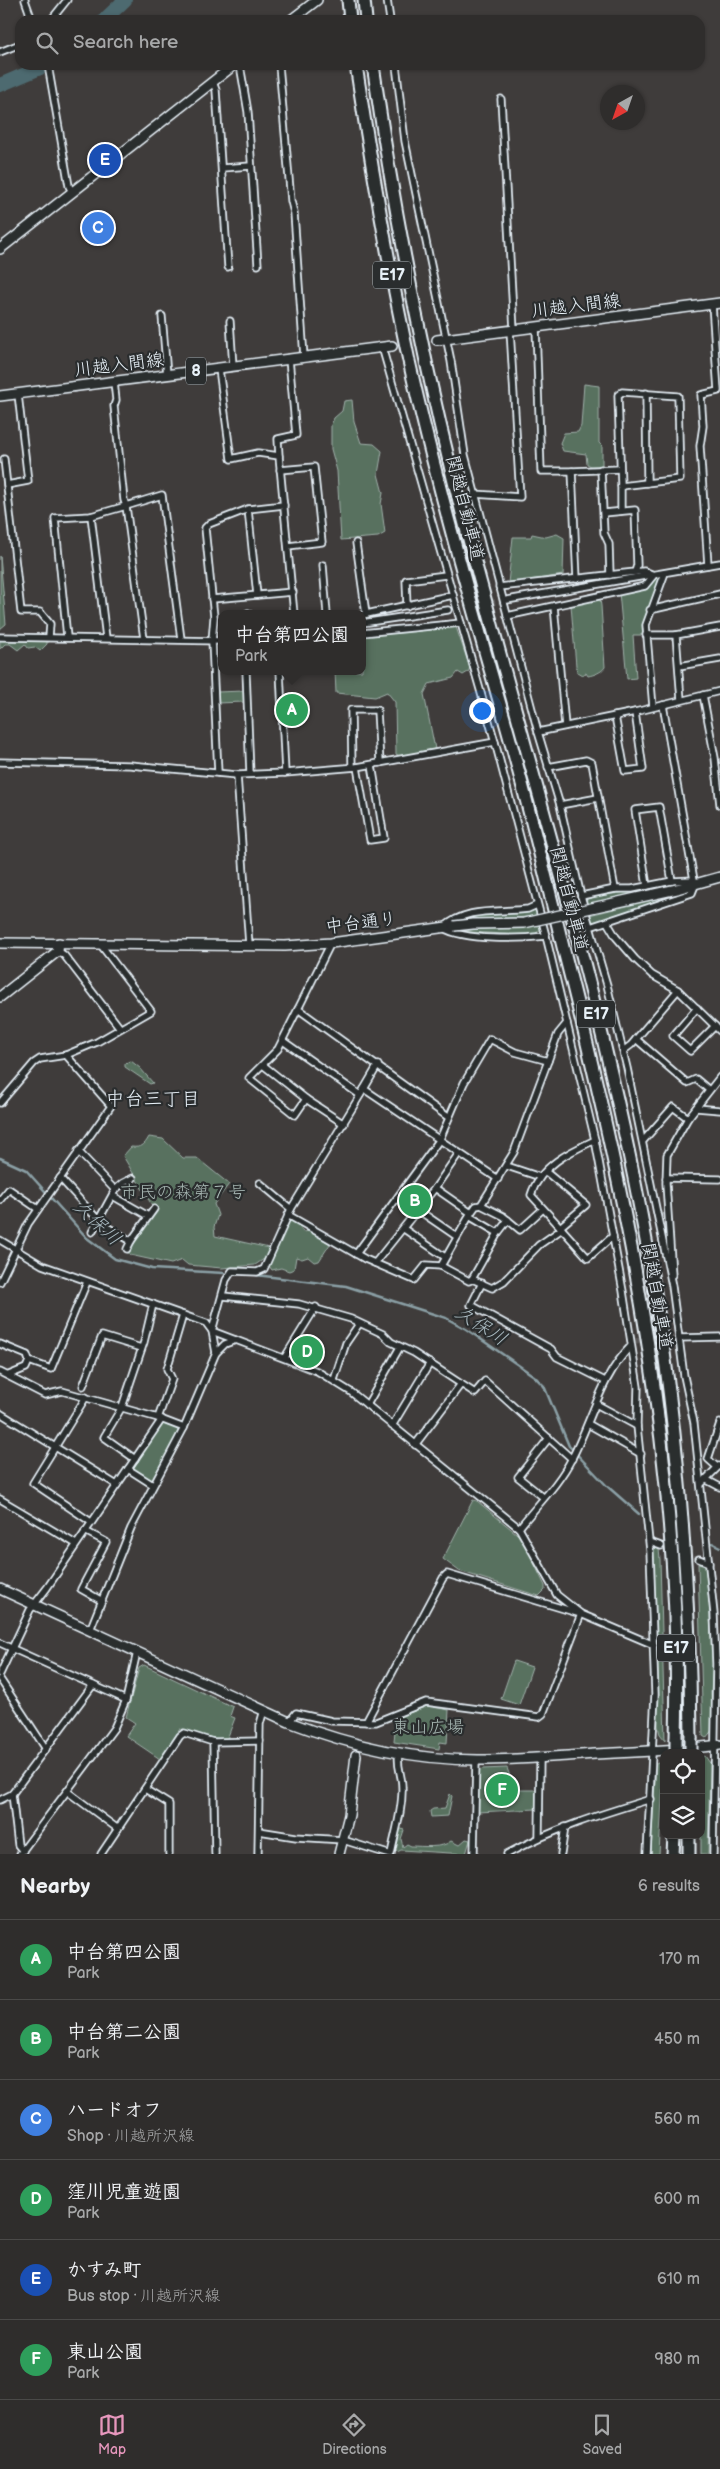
<!DOCTYPE html>
<meta charset="utf-8">
<style>
:root{--surface:#2f2d2c;--page:#3b3938;--text:#f1f3f6;--muted:#a7a8a9;--line:#4a4948;--accent:#e797bd}
body{margin:0;font-family:"Balsamiq Sans","Klee One",sans-serif;background:var(--page);color:var(--text)}
.controls{position:absolute;right:15px;bottom:15px;display:grid;overflow:hidden;border-radius:10px;box-shadow:0 1px 4px #0004}
.controls button{width:45px;height:45px;display:grid;place-items:center;padding:0;border:0;border-bottom:1px solid var(--line);background:var(--surface);color:var(--text);font:25px sans-serif}
.compass{position:absolute;left:600px;top:85px;width:45px;height:45px;border-radius:50%;background:var(--surface);box-shadow:0 1px 4px #0004;rotate:220deg}
.you{position:absolute;left:481px;top:710px;width:18px;height:18px;margin:-12px;border:4px solid #fff;border-radius:50%;background:#1a73e8;box-shadow:0 0 0 8px #1a73e833}
.badge{display:grid;place-items:center;width:32px;height:32px;border-radius:50%;background:var(--accent);color:#fff;font-size:16px;font-weight:700}
.pin{position:absolute;translate:-50% -50%;border:2px solid #fff;box-shadow:0 1px 5px #0006}
.popup{position:absolute;left:218px;top:610px;width:148px;height:65px;box-sizing:border-box;display:grid;place-content:center;border-radius:10px;background:var(--surface);filter:drop-shadow(0 1px 4px #0005);font-size:16px;white-space:nowrap;color:var(--muted)}
.popup b{font-size:19px;color:var(--text)}
.popup::after{content:'';position:absolute;left:50%;top:100%;margin-left:-10px;border:10px solid transparent;border-top-color:var(--surface)}
.list{margin:0;padding:0;list-style:none}
h2{display:flex;justify-content:space-between;align-items:center;height:65px;margin:0;padding:0 20px;font-size:21px}
h2 small{font-size:16px;font-weight:400;color:var(--muted)}
.list li{display:grid;grid-template-columns:32px 1fr auto;gap:15px;align-items:center;box-sizing:border-box;height:80px;padding:0 20px;border-top:1px solid var(--line)}
.list b{display:block;font-size:19px;white-space:nowrap}
.list p{margin:0;font-size:16px;white-space:nowrap;color:var(--muted)}
.list em{font-size:16px;font-style:normal;color:var(--muted)}
.icon{flex:none;width:28px;height:28px;fill:none;stroke:currentColor;stroke-width:2;stroke-linecap:round;stroke-linejoin:round}
.map{position:relative;flex:none;width:720px;height:1854px;overflow:hidden}
.search{position:absolute;background:var(--surface);box-shadow:0 1px 4px #0004;left:15px;right:15px;top:15px;height:55px;display:flex;align-items:center;gap:12px;box-sizing:border-box;padding:0 18px;border-radius:15px;color:var(--muted);font-size:19px}
.sheet{height:545px;background:var(--surface)}
nav{display:flex;justify-content:space-around;align-items:center;box-sizing:border-box;height:70px;border-top:1px solid var(--line);background:var(--surface);font-size:14px;color:var(--muted)}
nav a{display:grid;justify-items:center;gap:2px}
nav .on{color:var(--accent)}
.map>svg:first-child{display:block}
.green{fill:#58715e;stroke:#a0b1ab}
.lines{fill:none;stroke-linecap:round;stroke-linejoin:round}
.stream{stroke:#8ba0a6;stroke-width:2.5}
.river{stroke:#4d6a70;stroke-width:14}
.street-tunnel{stroke:#585757;stroke-width:5.5;stroke-dasharray:5.5 3;stroke-linecap:butt}
.primary-tunnel{stroke:#585757;stroke-width:9;stroke-dasharray:9 4.5;stroke-linecap:butt}
.street-casing{stroke:#e8f1f8;stroke-width:9}
.secondary-casing{stroke:#e8f1f8;stroke-width:12}
.primary-casing{stroke:#e8f1f8;stroke-width:12}
.highway-casing{stroke:#e8f1f8;stroke-width:15}
.street{stroke:#2a2d2e;stroke-width:5.5}
.secondary{stroke:#2a2d2e;stroke-width:9}
.primary{stroke:#2a2d2e;stroke-width:9}
.highway{stroke:#2a2d2e;stroke-width:11}
.secondary-bridge-casing{stroke:#e8f1f8;stroke-width:12;stroke-linecap:butt}
.highway-bridge-casing{stroke:#e8f1f8;stroke-width:15;stroke-linecap:butt}
.secondary-bridge{stroke:#2a2d2e;stroke-width:9}
.highway-bridge{stroke:#2a2d2e;stroke-width:11}
.labels{text-anchor:middle;dominant-baseline:central;stroke-width:4.5;stroke-linejoin:round;paint-order:stroke}
.shield{fill:#2a2d2e;stroke:#afb6bb;stroke-width:1}
.shield-label{font-size:16px;font-weight:bold;fill:#e8f1f8}
.street-label{font-size:18px;fill:#e8f1f8;stroke:#2a2d2e}
.park-label{font-size:18px;fill:#a7b7b3;stroke:#2a2d2e}
.neighbourhood-label{font-size:19px;fill:#e8f1f8;stroke:#2a2d2e}
.water-label{font-size:19px;font-style:italic;fill:#aabbc2;stroke:#2a2d2e}
</style>
<div class="map">
<svg width="720" height="1854" viewBox="0 0 720 1854">
<rect width="100%" height="100%" fill="#3f3c3b"/>
<filter id="ink" filterUnits="userSpaceOnUse"><feTurbulence type="fractalNoise" baseFrequency=".02" numOctaves="2"/><feDisplacementMap in="SourceGraphic" scale="10" xChannelSelector="R" yChannelSelector="G"/><feConvolveMatrix kernelMatrix="1 2 1 2 8 2 1 2 1" color-interpolation-filters="sRGB"/></filter>
<g filter="url(#ink)">
<g class="green">
<path d="M584,384L599,386V443L602,446V466H591L587,464L586,454L563,451L560,443L564,433L578,432L581,426Z"/>
<path d="M352,400L354,422L361,443L374,444L382,451L378,474L383,493L381,504L385,533L378,537L341,540L337,471L331,449V425L334,418L342,411L344,401Z"/>
<path d="M532,534L546,537L557,534L564,538L563,575L508,583L513,537H531Z"/>
<path d="M0,556L6,624L0,629Z"/>
<path d="M664,574L645,635H633L636,678L627,679L619,592L645,586L654,576Z"/>
<path d="M595,598L600,599L601,606L605,667C602,672 594,675 588,676L586,673L582,675L577,672L576,666L571,605Z"/>
<path d="M456,627L470,668L468,672L463,675L458,672L453,678L429,684L424,694L435,749L400,756L396,754L395,702L387,692L375,697L336,693L335,671H362V635Z"/>
<path d="M0,636L47,639V644L40,651L35,647L28,648L25,644L18,650L10,644H5L0,649Z"/>
<path d="M244,691L245,702L217,703V692Z"/>
<path d="M676,884L586,906V902L588,898Z"/>
<path d="M678,894L598,922L591,921L589,915Z"/>
<path d="M535,910L538,915C511,921 483,916 456,921L471,915Z"/>
<path d="M540,925L541,929L535,934L521,935L454,931Z"/>
<path d="M131,1061L140,1068L153,1083L150,1084L125,1067V1063Z"/>
<path d="M149,1137L163,1139L183,1158H197L229,1184L214,1204L218,1215L214,1227L215,1236L269,1248L267,1257L255,1265L222,1268L188,1265L182,1260L171,1264L130,1255L128,1252L153,1207L123,1156L131,1147C141,1148 144,1146 149,1137Z"/>
<path d="M418,1188L427,1194L413,1213L404,1206Z"/>
<path d="M291,1221L296,1222L303,1232L310,1231L330,1244L319,1261L314,1262L308,1257L302,1259L296,1257L294,1269L289,1271L281,1268L272,1270L269,1266L287,1224Z"/>
<path d="M163,1422L177,1429L179,1432L151,1481L131,1469Z"/>
<path d="M473,1500L477,1501L522,1538L545,1586V1590L539,1596L459,1571L443,1559Z"/>
<path d="M656,1548L659,1549L660,1560L665,1740L660,1734L658,1726C658,1667 653,1609 653,1550Z"/>
<path d="M698,1564L705,1566L707,1569L713,1663L711,1693L713,1729L706,1738L703,1736Z"/>
<path d="M514,1661L532,1667L519,1705L501,1699Z"/>
<path d="M144,1665L233,1707L230,1716L235,1718L227,1739L212,1738L180,1729L160,1759L126,1736L135,1723L126,1717L139,1668Z"/>
<path d="M427,1706L449,1710L447,1743L440,1742L439,1749L394,1742L396,1718Z"/>
<path d="M705,1756L710,1763L708,1854H701V1757Z"/>
<path d="M664,1760L659,1854H651L656,1764Z"/>
<path d="M507,1768L515,1790H536V1809L478,1812L479,1771L482,1769Z"/>
<path d="M450,1794L452,1796L448,1816L431,1817L430,1811L433,1809L445,1808Z"/>
<path d="M399,1828L404,1830L401,1839L403,1847L407,1844L411,1846C422,1846 442,1849 451,1841L459,1845L466,1839L470,1840L466,1854L401,1850L397,1852L394,1848Z"/>
</g>
<g class="lines">
<g class="stream">
<path d="M0,1158L26,1170L87,1238L115,1259L152,1269L224,1273"/>
<path d="M256,1275L346,1286L446,1318L466,1329L534,1376L544,1386L569,1446L607,1486L639,1514"/>
<path d="M712,1543L720,1547"/>
</g>
<g class="river">
<path d="M104,20L125,0"/>
<path d="M0,85L47,65"/>
</g>
<g class="street-tunnel">
<path d="M448,610L507,600"/>
<path d="M635,1341L673,1336"/>
<path d="M661,1546L699,1559"/>
</g>
<path class="primary-tunnel" d="M392,346L437,340"/>
<defs>
<g id="street">
<path d="M25,0L32,20"/>
<path d="M387,0L390,20"/>
<path d="M51,20L67,0"/>
<path d="M0,52L20,44"/>
<path d="M48,65L69,186L72,192"/>
<path d="M240,65L248,112L258,265"/>
<path d="M279,65L291,201L294,213L304,357"/>
<path d="M396,65L405,141L451,361L465,455L538,732L560,805L581,896L607,985L627,1068L672,1286L684,1376L694,1423L714,1614L716,1664L713,1854"/>
<path d="M213,82L216,90L228,267"/>
<path d="M501,99L514,330"/>
<path d="M222,168L251,166"/>
<path d="M162,316L167,375"/>
<path d="M230,321L233,367"/>
<path d="M536,328L541,471H572L577,579"/>
<path d="M382,347L495,742L546,936L595,1140L623,1291L638,1387L637,1426L650,1551L655,1694L647,1854"/>
<path d="M219,369L231,459L258,453L279,456L294,614"/>
<path d="M114,382L116,400L114,406L124,500L126,506L162,495L181,639"/>
<path d="M622,392L678,396L680,479L621,486L618,395Z"/>
<path d="M646,393L647,483"/>
<path d="M279,456L278,439L296,435L289,359"/>
<path d="M4,459L21,612H40L50,624L49,637"/>
<path d="M601,469L604,533L609,544L610,575"/>
<path d="M280,470L314,467L322,542L288,546"/>
<path d="M572,471L620,469"/>
<path d="M7,485L28,481L18,394"/>
<path d="M621,486V511"/>
<path d="M474,494L520,497L510,330"/>
<path d="M248,509L257,595"/>
<path d="M604,513L635,510L637,565L635,572"/>
<path d="M91,516L106,638"/>
<path d="M356,543L366,614"/>
<path d="M323,565L327,614"/>
<path d="M708,565L700,446L703,426L701,395L718,391L712,304"/>
<path d="M499,587L635,572L644,571L654,575L645,586L507,616"/>
<path d="M212,599L293,592"/>
<path d="M507,600L720,563"/>
<path d="M407,606L406,580L446,575"/>
<path d="M554,606L565,726"/>
<path d="M650,610L720,594"/>
<path d="M248,613L249,614"/>
<path d="M362,615L453,595"/>
<path d="M362,623L448,610"/>
<path d="M362,633L461,623"/>
<path d="M646,635H676"/>
<path d="M0,637L222,641"/>
<path d="M67,637L55,518L91,516L126,506L144,639"/>
<path d="M679,666L720,659"/>
<path d="M246,671L250,774"/>
<path d="M280,671L285,773"/>
<path d="M703,695L715,758L720,805"/>
<path d="M681,700L676,635L720,627"/>
<path d="M663,705L694,880"/>
<path d="M653,707L646,625L665,573"/>
<path d="M615,716L625,771L643,769L635,712"/>
<path d="M538,732L635,712L720,691"/>
<path d="M0,762L130,765L237,775L285,773L357,767L495,742"/>
<path d="M352,767L351,710H377L380,763"/>
<path d="M357,767L370,840L384,838L372,765"/>
<path d="M548,767L586,760L592,763L615,889"/>
<path d="M218,773L212,641L214,617L205,528L209,524L248,509L284,505"/>
<path d="M237,775L249,945"/>
<path d="M560,805L598,798"/>
<path d="M647,886L635,810L659,807L672,881"/>
<path d="M581,896L615,889H632L672,881L694,880L696,883L692,893L590,927"/>
<path d="M537,905L528,909C498,913 467,906 443,928C465,941 520,939 546,936"/>
<path d="M607,922L616,937L635,959L652,975L678,990L720,1031"/>
<path d="M331,943L298,1009L448,1117"/>
<path d="M58,951L64,955L120,1028"/>
<path d="M697,1008L673,1036L690,1051L715,1026"/>
<path d="M567,1023L558,1034L514,1152L481,1205L476,1206L471,1213L441,1266L469,1281L472,1279L492,1288L504,1281L539,1245L562,1229L531,1195C540,1166 569,1152 595,1140"/>
<path d="M636,1039L687,1083L696,1079L709,1090"/>
<path d="M283,1041L360,1095"/>
<path d="M623,1051L631,1045L678,990"/>
<path d="M66,1055L97,1042L151,1011L100,944"/>
<path d="M263,1065L306,1099L295,1115L249,1078L278,1049L298,1009"/>
<path d="M378,1065L364,1089L498,1179"/>
<path d="M306,1099L344,1124"/>
<path d="M0,1103L34,1063L40,1059L66,1055L111,1106L28,1224L0,1282"/>
<path d="M696,1108L720,1110"/>
<path d="M643,1141L673,1107L688,1118"/>
<path d="M78,1151L115,1190L92,1232"/>
<path d="M507,1166L540,1177"/>
<path d="M546,1172L586,1205L560,1227"/>
<path d="M60,1178L102,1224L131,1241L127,1249"/>
<path d="M666,1178L720,1179"/>
<path d="M435,1188L459,1153"/>
<path d="M115,1190L123,1183L133,1178"/>
<path d="M113,1196L148,1216"/>
<path d="M0,1200L9,1189L38,1209"/>
<path d="M481,1205L503,1216L520,1230L543,1209"/>
<path d="M291,1209L364,1089"/>
<path d="M418,1210L456,1236"/>
<path d="M288,1215L365,1259L414,1280L426,1265L441,1266"/>
<path d="M469,1216L498,1233L472,1279"/>
<path d="M404,1229L445,1257"/>
<path d="M562,1229L588,1258L613,1236"/>
<path d="M498,1233L508,1220"/>
<path d="M0,1240L42,1265L206,1323L212,1331L317,1371L351,1392L519,1528L557,1595L581,1614L654,1645"/>
<path d="M131,1241L154,1209"/>
<path d="M356,1254L440,1139L464,1083L490,1039L515,1052L548,1061"/>
<path d="M375,1263L435,1188L471,1213"/>
<path d="M672,1275L666,1183L667,1155L688,1118L720,1077"/>
<path d="M482,1283L471,1305L551,1349L557,1357L605,1381"/>
<path d="M223,1296L299,1304L351,1319L383,1334L391,1342L414,1353L461,1384L415,1445"/>
<path d="M679,1338L720,1337"/>
<path d="M0,1344L27,1355L29,1361L51,1369L87,1282"/>
<path d="M216,1353L212,1331L226,1280L232,1271L257,1272L264,1269L291,1209L260,1183"/>
<path d="M285,1357L316,1307"/>
<path d="M0,1372L45,1395L62,1391L158,1418L184,1428"/>
<path d="M9,1375L26,1368L29,1361"/>
<path d="M334,1380L346,1343L359,1324"/>
<path d="M461,1384L475,1393L485,1381L572,1459"/>
<path d="M83,1386L102,1336L141,1348"/>
<path d="M86,1397L33,1483L91,1522"/>
<path d="M596,1404L637,1426"/>
<path d="M367,1405L400,1347"/>
<path d="M0,1413L117,1485"/>
<path d="M158,1418L172,1379L167,1369L183,1315"/>
<path d="M588,1424L641,1454"/>
<path d="M392,1426L430,1363"/>
<path d="M135,1459L104,1437L122,1407L144,1342L153,1304"/>
<path d="M717,1467L708,1459L720,1423"/>
<path d="M128,1469L153,1485"/>
<path d="M705,1479L720,1487"/>
<path d="M701,1484L719,1466"/>
<path d="M543,1497L518,1477L549,1438"/>
<path d="M0,1499L76,1544"/>
<path d="M519,1528C537,1505 559,1484 572,1458C592,1420 601,1376 631,1346"/>
<path d="M85,1531L106,1542L81,1589L102,1601"/>
<path d="M650,1542L661,1546"/>
<path d="M699,1559L709,1563"/>
<path d="M90,1630L131,1528L184,1428L216,1353L225,1344L236,1340"/>
<path d="M0,1643L93,1685"/>
<path d="M0,1674L30,1610L47,1588L162,1419"/>
<path d="M0,1679L46,1749"/>
<path d="M289,1722L296,1713L332,1721L376,1722L426,1702L539,1717L543,1714L581,1614L447,1574L443,1578L366,1722"/>
<path d="M213,1742L260,1741"/>
<path d="M145,1789L169,1804V1854"/>
<path d="M68,1792L118,1829"/>
<path d="M12,1794L18,1845L23,1851"/>
<path d="M0,1800L12,1794L93,1685L126,1700"/>
<path d="M259,1831L296,1837L343,1840L388,1854"/>
<path d="M539,1837L540,1758"/>
<path d="M20,1854L114,1728L126,1700L137,1652"/>
<path d="M101,1854L180,1736L184,1733L213,1742L215,1854"/>
<path d="M258,1854L260,1724L264,1710"/>
<path d="M391,1854C395,1833 403,1809 402,1787C402,1773 396,1767 399,1752"/>
<path d="M474,1854L476,1760"/>
<path d="M507,1854C553,1829 601,1814 651,1799"/>
<path d="M561,1854L565,1827"/>
</g>
<g id="secondary">
<path d="M677,889L720,877"/>
<path d="M0,943L285,946L331,943L454,926"/>
<path d="M0,997L58,951L59,943"/>
<path d="M0,1589L289,1722C349,1745 414,1760 478,1760C517,1760 556,1757 595,1754C637,1752 679,1750 720,1745"/>
<path d="M339,1854L349,1815L356,1755"/>
</g>
<g id="primary">
<path d="M291,20L317,0"/>
<path d="M0,249L234,65"/>
<path d="M437,340L720,303"/>
<path d="M0,396L392,346"/>
</g>
<g id="highway">
<path d="M348,0L350,20"/>
<path d="M364,0L366,20"/>
<path d="M356,65C371,164 388,263 409,361C436,481 470,600 504,718C526,795 545,873 564,951C630,1208 683,1472 676,1739"/>
<path d="M373,65C393,204 419,341 453,478C517,730 598,978 645,1235C676,1402 690,1569 691,1738"/>
<path d="M673,1854L674,1835"/>
<path d="M689,1854V1835"/>
</g>
</defs>
<use href="#street" class="street-casing"/>
<use href="#secondary" class="secondary-casing"/>
<use href="#primary" class="primary-casing"/>
<use href="#highway" class="highway-casing"/>
<use href="#street" class="street"/>
<use href="#secondary" class="secondary"/>
<use href="#primary" class="primary"/>
<use href="#highway" class="highway"/>
<defs>
<path id="secondary-bridge" d="M454,926L473,924L524,923L677,889"/>
<g id="highway-bridge">
<path d="M676,1753V1739"/>
<path d="M691,1753V1738"/>
</g>
</defs>
<use href="#secondary-bridge" class="secondary-bridge-casing"/>
<use href="#highway-bridge" class="highway-bridge-casing"/>
<use href="#secondary-bridge" class="secondary-bridge"/>
<use href="#highway-bridge" class="highway-bridge"/>
</g>
</g>
<g class="labels">
<g class="shield">
<rect x="373" y="261.5" width="38" height="27" rx="4"/>
<rect x="186" y="357.5" width="20" height="27" rx="4"/>
<rect x="577" y="1000.5" width="38" height="27" rx="4"/>
<rect x="657" y="1634.5" width="38" height="27" rx="4"/>
</g>
<g class="shield-label">
<text x="392" y="275">E17</text>
<text x="196" y="371">8</text>
<text x="596" y="1014">E17</text>
<text x="676" y="1648">E17</text>
</g>
<g class="street-label">
<text transform="translate(576 306) rotate(-7)">川越入間線</text>
<text transform="translate(119 365) rotate(-7)">川越入間線</text>
<text transform="translate(465 508) rotate(76)">関越自動車道</text>
<text transform="translate(569 899) rotate(76)">関越自動車道</text>
<text transform="translate(361 923) rotate(-7)">中台通り</text>
<text transform="translate(657 1296) rotate(80)">関越自動車道</text>
</g>
<g class="park-label">
<text x="183" y="1192">市民の森第７号</text>
<text x="428" y="1727">東山広場</text>
</g>
<g class="neighbourhood-label">
<text x="153" y="1099">中台三丁目</text>
</g>
<g class="water-label">
<text transform="translate(97 1223) rotate(43)">久保川</text>
<text transform="translate(481 1326) rotate(33)">久保川</text>
</g>
</g>
</svg>
<div class="controls">
<button><svg class="icon" aria-label="locate" viewBox="0 0 24 24"><circle cx="12" cy="12" r="6"/><path d="M12 2v4M12 18v4M2 12h4M18 12h4"/></svg></button>
<button><svg class="icon" aria-label="layers" viewBox="0 0 24 24"><path d="M12 4l9 5-9 5-9-5zM3 14l9 5 9-5"/></svg></button>
</div>
<svg class="compass" viewBox="-18 -18 36 36"><path d="M0-13l5 13h-10z" fill="#e53935"/><path d="M0 13l5-13h-10z" fill="#a7a8a9"/></svg>
<div class="you"></div>
<div class="pin badge" style="left:292px;top:710px;background:#2e9e5b">A</div>
<div class="popup"><b>中台第四公園</b>Park</div>
<div class="pin badge" style="left:415px;top:1201px;background:#2e9e5b">B</div>
<div class="pin badge" style="left:98px;top:228px;background:#3f7fe0">C</div>
<div class="pin badge" style="left:307px;top:1352px;background:#2e9e5b">D</div>
<div class="pin badge" style="left:105px;top:160px;background:#1a4fb4">E</div>
<div class="pin badge" style="left:502px;top:1790px;background:#2e9e5b">F</div>
<div class="search"><svg class="icon" aria-label="search" viewBox="0 0 24 24"><circle cx="10" cy="10" r="6"/><path d="M15 15l6 6"/></svg>Search here</div>
</div>
<section class="sheet">
<h2>Nearby<small>6 results</small></h2>
<ul class="list">
<li><span class="badge" style="background:#2e9e5b">A</span><div><b>中台第四公園</b><p>Park</p></div><em>170 m</em></li>
<li><span class="badge" style="background:#2e9e5b">B</span><div><b>中台第二公園</b><p>Park</p></div><em>450 m</em></li>
<li><span class="badge" style="background:#3f7fe0">C</span><div><b>ハードオフ</b><p>Shop · 川越所沢線</p></div><em>560 m</em></li>
<li><span class="badge" style="background:#2e9e5b">D</span><div><b>窪川児童遊園</b><p>Park</p></div><em>600 m</em></li>
<li><span class="badge" style="background:#1a4fb4">E</span><div><b>かすみ町</b><p>Bus stop · 川越所沢線</p></div><em>610 m</em></li>
<li><span class="badge" style="background:#2e9e5b">F</span><div><b>東山公園</b><p>Park</p></div><em>980 m</em></li>
</ul>
</section>
<nav>
<a class="on"><svg class="icon" aria-label="map" viewBox="0 0 24 24"><path d="M3 6l6-2 6 2 6-2v14l-6 2-6-2-6 2zM9 4v14M15 6v14"/></svg>Map</a>
<a><svg class="icon" aria-label="directions" viewBox="0 0 24 24"><path d="M12 3l9 9-9 9-9-9zM9 14v-3h6M13 9l2 2-2 2"/></svg>Directions</a>
<a><svg class="icon" aria-label="saved" viewBox="0 0 24 24"><path d="M7 4h10v16l-5-4-5 4z"/></svg>Saved</a>
</nav>
